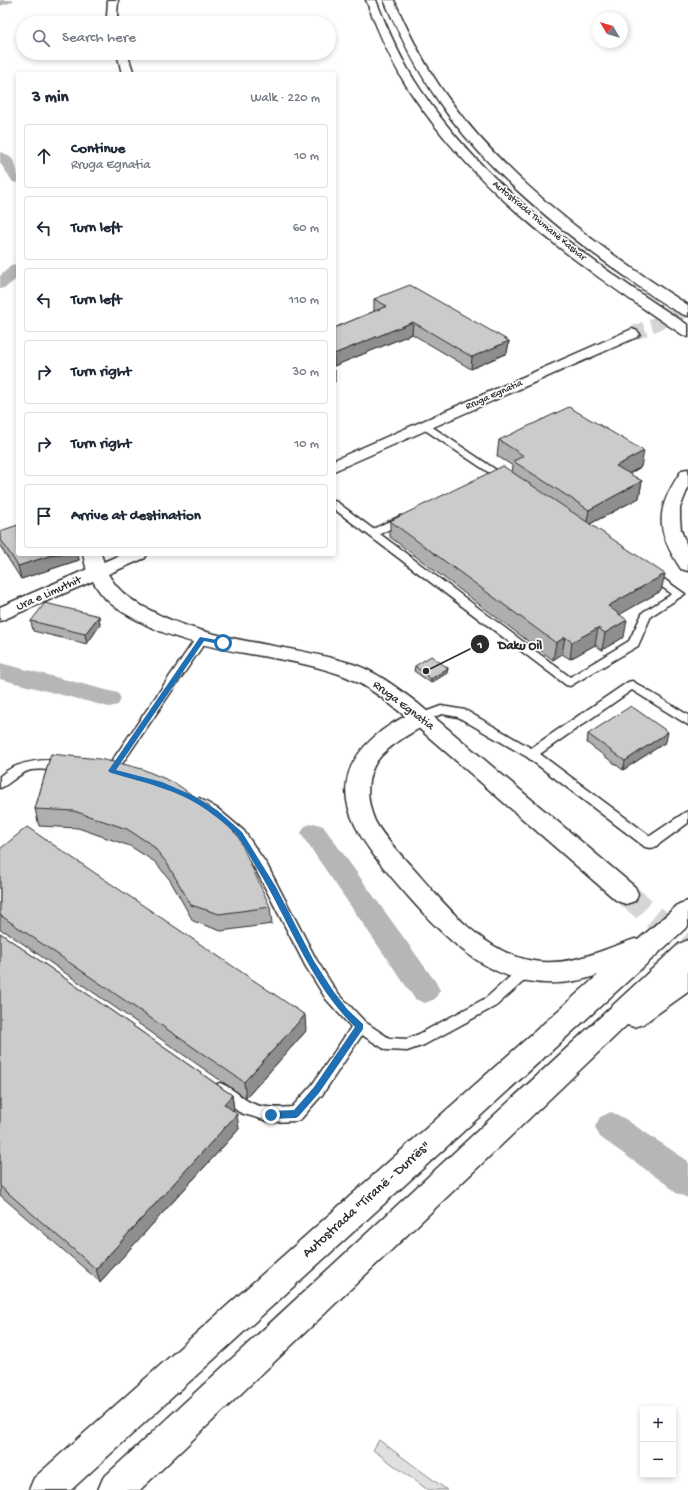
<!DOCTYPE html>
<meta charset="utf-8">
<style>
:root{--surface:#fff;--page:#f2f2f3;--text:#1f2937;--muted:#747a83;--line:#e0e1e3}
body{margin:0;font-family:"Gochi Hand",sans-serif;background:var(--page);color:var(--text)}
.controls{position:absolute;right:12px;bottom:12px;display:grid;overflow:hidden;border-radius:4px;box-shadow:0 2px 6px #0003}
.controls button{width:36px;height:36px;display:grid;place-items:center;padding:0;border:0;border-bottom:1px solid var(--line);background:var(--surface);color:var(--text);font:20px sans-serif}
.compass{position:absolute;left:592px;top:12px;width:36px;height:36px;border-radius:50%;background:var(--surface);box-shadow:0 2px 6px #0003;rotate:308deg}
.stop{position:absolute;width:12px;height:12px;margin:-9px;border:3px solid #1f6fb2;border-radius:50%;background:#fff}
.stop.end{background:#1f6fb2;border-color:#fff;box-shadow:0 1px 4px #0008}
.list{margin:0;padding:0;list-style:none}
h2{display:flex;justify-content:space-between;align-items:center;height:52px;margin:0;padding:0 16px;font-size:17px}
h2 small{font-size:13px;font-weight:400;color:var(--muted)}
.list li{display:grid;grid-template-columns:26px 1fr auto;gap:12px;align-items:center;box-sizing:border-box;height:64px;margin:0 8px 8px;padding:0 8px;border:1px solid var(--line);border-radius:4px}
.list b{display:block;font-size:15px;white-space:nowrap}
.list p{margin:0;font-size:13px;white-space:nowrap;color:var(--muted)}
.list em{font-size:13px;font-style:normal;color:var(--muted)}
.icon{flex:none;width:22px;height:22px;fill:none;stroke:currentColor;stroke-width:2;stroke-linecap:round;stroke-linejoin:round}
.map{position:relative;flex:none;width:688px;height:1490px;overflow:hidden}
.search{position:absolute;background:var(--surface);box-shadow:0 2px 6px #0003;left:16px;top:16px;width:320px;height:44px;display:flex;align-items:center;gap:10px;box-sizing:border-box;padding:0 14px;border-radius:22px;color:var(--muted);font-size:15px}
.panel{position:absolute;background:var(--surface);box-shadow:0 2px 6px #0003;left:16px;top:72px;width:320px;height:484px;border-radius:4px}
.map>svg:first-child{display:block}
.green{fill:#e0e0e0;stroke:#868686}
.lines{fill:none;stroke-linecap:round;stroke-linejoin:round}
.canal{fill:#b6b6b6;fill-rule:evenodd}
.secondary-tunnel-far1{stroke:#d5d5d5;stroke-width:14;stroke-dasharray:14 7;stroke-linecap:butt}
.secondary-tunnel{stroke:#d5d5d5;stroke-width:24;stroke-dasharray:24 12;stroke-linecap:butt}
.service-casing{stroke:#2b2b2b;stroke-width:3}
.tertiary-casing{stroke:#2b2b2b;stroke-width:3}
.secondary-casing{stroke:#2b2b2b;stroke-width:3}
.trunk-casing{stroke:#2b2b2b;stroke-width:3}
.motorway-casing{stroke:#2b2b2b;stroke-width:3}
.service{fill:#fff;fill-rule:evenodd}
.tertiary{fill:#fff;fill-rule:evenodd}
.secondary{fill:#fff;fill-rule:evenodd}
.trunk{fill:#fff;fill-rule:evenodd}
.motorway{fill:#fff;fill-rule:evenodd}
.wall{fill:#afafaf;stroke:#2b2b2b}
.shaded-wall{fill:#8e8e8e;stroke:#2b2b2b}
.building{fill:#cbcbcb;stroke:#2b2b2b}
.route{fill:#1f6fb2}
.labels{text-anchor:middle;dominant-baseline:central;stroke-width:3.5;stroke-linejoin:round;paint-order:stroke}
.far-street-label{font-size:10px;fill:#2b2b2b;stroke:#fff}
.street-label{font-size:12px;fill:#2b2b2b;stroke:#fff}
.near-street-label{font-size:14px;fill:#2b2b2b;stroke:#fff}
.leader{fill:none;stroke:#2b2b2b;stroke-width:1.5}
.callout-dot{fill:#2b2b2b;stroke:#fff;stroke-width:1.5}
.mark-label{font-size:12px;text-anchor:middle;font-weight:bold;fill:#fff}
.callout-label{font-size:13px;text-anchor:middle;font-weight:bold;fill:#2b2b2b;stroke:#fff;stroke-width:3.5;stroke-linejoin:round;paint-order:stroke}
</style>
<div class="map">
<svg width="688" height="1490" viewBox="0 0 688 1490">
<rect width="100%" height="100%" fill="#fff"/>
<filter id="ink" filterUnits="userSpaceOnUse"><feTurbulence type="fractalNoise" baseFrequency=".025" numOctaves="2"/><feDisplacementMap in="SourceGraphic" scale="8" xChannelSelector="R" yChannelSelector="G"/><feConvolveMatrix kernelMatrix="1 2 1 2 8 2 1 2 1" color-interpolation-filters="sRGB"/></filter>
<g filter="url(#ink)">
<path class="green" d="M379,1440L447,1490H428L373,1450Z"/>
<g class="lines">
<g class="canal">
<path d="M0,0H14L12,2L0,6Z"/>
<path d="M0,152C16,156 18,170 18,183L13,182L0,163Z"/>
<path d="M18,263V278L6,287L0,289V276L12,265Z"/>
<path d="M0,663L118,693L121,699L118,705L109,707L0,679Z"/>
<path d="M314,823L323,826L435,981L440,990L435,999L425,1003L415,999L305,840L301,833L305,826Z"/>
<path d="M611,1112L622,1117L688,1161V1198L676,1193L666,1184L600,1137L595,1127L600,1117Z"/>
</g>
<path class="secondary-tunnel-far1" d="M632,334L688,310"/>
<path class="secondary-tunnel" d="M626,894L688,945"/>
<defs>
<g id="service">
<path d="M425,423L428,424L511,480L506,483L503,482L422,428L420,426L422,424Z"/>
<path d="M334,501L337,502L373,529L400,516H408L409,518L408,520L380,534L570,677L629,641L643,612L672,594L646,576L645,574L646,572H654L685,594L651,616L638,646L570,686L566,685L334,509Z"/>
<path d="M202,634L206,635L208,638L115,774L111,775L107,774L105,771L107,768L198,635Z"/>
<path d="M632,681L688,715V725L632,690L540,754L650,836L684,813L688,811V823L655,847L650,848L645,847L527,757L458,717L442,714L421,722L417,721L415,718L417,715L441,706L465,710L531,748L628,682Z"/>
<path d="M47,760L69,762L71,765L69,768C57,772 43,768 31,770C18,773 11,784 0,788V776C13,764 30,761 47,760Z"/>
<path d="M199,798L218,809L244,831L267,865L316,959L336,991L365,1022L389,1038L407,1039L419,1034L486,998L522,966L527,964L532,966L534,970L532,974L496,1006L424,1045L407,1051L386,1050L362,1035L322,1095L301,1119L296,1121L271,1122L244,1114L239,1112L215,1095L212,1090L215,1085L220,1083C230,1087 238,1094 246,1100C260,1109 277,1108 292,1107L312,1085L351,1027L326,999L306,967L257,872L234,837L210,815L195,806L193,803L195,800Z"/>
</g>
<g id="tertiary">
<path d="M108,0H118L117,16L119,23H109L107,16Z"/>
<path d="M117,53H127L134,74H122Z"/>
<path d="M83,554H101L107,572L104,576L97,578L90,576L87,572Z"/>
</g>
<g id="secondary">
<path d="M632,329L637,331L640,334L637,337L334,471V460Z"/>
<path d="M122,554H147L145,558L108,574C118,591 129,599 146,608C210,644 285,642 353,664C377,672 396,687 416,702L635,887L638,894L635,901L626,904L617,901L400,712C382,697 362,682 339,674C271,651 198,655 135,619C116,609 103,600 93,581L0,621V607Z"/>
</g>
<g id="trunk">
<path d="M421,710L429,713L432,718L429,723C411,733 381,749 373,768C365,785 368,805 375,821C382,835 400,854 411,866C444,903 481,952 533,961C571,967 601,950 635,939L638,940L679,904L688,901V926L71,1490H29L34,1478L598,975C510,1005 453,949 400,887C363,844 316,790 372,739C385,727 404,715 421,710Z"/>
<path d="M688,940V992L643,1024L634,1027L627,1025L140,1490H98L103,1478L679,944Z"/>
</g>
<g id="motorway">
<path d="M366,0H376C388,31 402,62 420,89C488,190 588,260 688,325V337L683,335C580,267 478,195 409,90C391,62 378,31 366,0Z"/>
<path d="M384,0H394C409,34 426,68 448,98C507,180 604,252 688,305V316C672,312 637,285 622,274C561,231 494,176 449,116C422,80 402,41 384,0Z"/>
<path d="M688,469V488L680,508V519L681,530L688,549V571L681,569C655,530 655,509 682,470Z"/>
</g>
</defs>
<use href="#service" class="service-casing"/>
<use href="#tertiary" class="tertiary-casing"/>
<use href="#secondary" class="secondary-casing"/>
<use href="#trunk" class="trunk-casing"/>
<use href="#motorway" class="motorway-casing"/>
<use href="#service" class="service"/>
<use href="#tertiary" class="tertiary"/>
<use href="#secondary" class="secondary"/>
<use href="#trunk" class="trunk"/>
<use href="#motorway" class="motorway"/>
</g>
<g class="wall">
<path d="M374,299L509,341L507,353L471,369L412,334L334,366V328L375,311H374Z"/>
<path d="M499,440L641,467L629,474L642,481L639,498L590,524L661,591L620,614L624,637L602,650L595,645L570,659L562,654L553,660L390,537V521L512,472L513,466L497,456Z"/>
<path d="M0,531L18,554H78L79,560L21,579L0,546Z"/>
<path d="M99,616L100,625L87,644L33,631L31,621Z"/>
<path d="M415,666L448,668L447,673L431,683L414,671Z"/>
<path d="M588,734L666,742L623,770L587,743Z"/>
<path d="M51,754L270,907L272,924L221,931L193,921L170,880L155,862L130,846L78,828L39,826L35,809Z"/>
<path d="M0,849L306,1031L246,1098L6,932L0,930Z"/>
<path d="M0,933L232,1095L234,1110L233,1111L239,1129L100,1282L0,1195Z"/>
</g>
<g class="shaded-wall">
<path d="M413,322L412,334L334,366V354Z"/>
<path d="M509,341L507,353L471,369L472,357Z"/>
<path d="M334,370H335V382L334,383Z"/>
<path d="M644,451L641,467L613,482L616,466Z"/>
<path d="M642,481L639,498L586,526L589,510Z"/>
<path d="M55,554H78L79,560L21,579L18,566Z"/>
<path d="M665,574L661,591L605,623L608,606Z"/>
<path d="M99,616L100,625L87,644L85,634Z"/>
<path d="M627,620L624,637L602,650L605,633Z"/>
<path d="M598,628L595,645L570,659L572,642Z"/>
<path d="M565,637L562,654L553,660L556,643Z"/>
<path d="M448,668L447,673L431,683V679Z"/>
<path d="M668,732L666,742L623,770L625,761Z"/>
<path d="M305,1015L306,1031L246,1098L244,1082Z"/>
<path d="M232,1095L234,1110L226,1119L224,1104Z"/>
<path d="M237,1114L239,1129L100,1282L96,1269Z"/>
</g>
<g class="building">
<path d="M410,285L509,341L472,357L413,322L334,354V328L387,306L374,299Z"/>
<path d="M569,407L644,451L616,466L642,481L589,510L513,461L524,456L499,440Z"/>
<path d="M503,466L665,574L608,606L627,620L605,633L598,628L572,642L565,637L556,643L390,521Z"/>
<path d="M18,525V554H55L18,566L0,538V531Z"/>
<path d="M45,603L99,616L85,634L31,621Z"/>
<path d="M431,656L448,668L431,679L415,666Z"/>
<path d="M631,706L668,732L625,761L588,734Z"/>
<path d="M51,754L99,759L123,764L142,769L175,783L208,806L238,836L270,907L219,914L191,905L167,863L152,845L127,829L74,811L35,809Z"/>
<path d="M27,827L305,1015L244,1082L0,915V849Z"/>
<path d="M0,933L232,1095L224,1104L237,1114L96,1269L0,1186Z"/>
</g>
</g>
<path class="route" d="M200,637L223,641L226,643L223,645L204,641L116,770L162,782L194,796L217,810L242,832L276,887L314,961L334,992L348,1010L363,1024V1029L319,1093L299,1116L296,1118L271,1119L267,1115L271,1111L294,1110L314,1087L355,1027C310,983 290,923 258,870C251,859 245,846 237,836C231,828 220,820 212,814C183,791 146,783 111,773L108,771Z"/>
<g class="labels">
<g class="far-street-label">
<text transform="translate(539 221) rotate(40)">Autostrada Thumanë Kashar</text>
<text transform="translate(494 395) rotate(-24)">Rruga Egnatia</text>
</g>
<g class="street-label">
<text transform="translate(49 594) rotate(-24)">Ura e Limuthit</text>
<text transform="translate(403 706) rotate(37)">Rruga Egnatia</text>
</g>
<g class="near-street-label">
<text transform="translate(367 1200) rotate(-42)">Autostrada "Tiranë - Durrës"</text>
</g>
</g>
<path class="leader" d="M426 671L480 644"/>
<g class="callout-dot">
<circle cx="426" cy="671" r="4"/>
<circle cx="480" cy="644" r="10"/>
</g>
<g class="mark-label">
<text x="480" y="648">1</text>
</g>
<g class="callout-label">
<text x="520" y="649">Daku Oil</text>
</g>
</svg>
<div class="controls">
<button>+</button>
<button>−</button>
</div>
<svg class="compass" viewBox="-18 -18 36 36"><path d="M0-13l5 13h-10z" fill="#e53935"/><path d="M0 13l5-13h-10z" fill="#747a83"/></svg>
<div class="stop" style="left:223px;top:643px"></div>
<div class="stop end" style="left:271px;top:1115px"></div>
<div class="search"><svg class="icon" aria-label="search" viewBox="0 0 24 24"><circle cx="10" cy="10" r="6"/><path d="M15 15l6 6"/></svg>Search here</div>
<section class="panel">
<h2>3 min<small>Walk · 220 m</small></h2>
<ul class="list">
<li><svg class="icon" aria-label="ahead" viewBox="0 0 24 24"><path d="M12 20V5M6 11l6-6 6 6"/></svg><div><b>Continue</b><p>Rruga Egnatia</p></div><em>10 m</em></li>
<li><svg class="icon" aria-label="left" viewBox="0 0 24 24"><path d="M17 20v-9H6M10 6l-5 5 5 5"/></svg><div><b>Turn left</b></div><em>60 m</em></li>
<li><svg class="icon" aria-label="left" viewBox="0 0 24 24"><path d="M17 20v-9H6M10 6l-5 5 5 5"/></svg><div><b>Turn left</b></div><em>110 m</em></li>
<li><svg class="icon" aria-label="right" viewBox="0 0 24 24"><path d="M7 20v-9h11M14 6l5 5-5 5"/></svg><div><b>Turn right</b></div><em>30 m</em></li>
<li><svg class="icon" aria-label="right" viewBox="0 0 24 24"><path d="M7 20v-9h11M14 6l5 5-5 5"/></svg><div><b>Turn right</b></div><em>10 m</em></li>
<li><svg class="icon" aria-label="arrive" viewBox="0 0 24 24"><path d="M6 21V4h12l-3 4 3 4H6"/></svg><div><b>Arrive at destination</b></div></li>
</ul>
</section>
</div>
